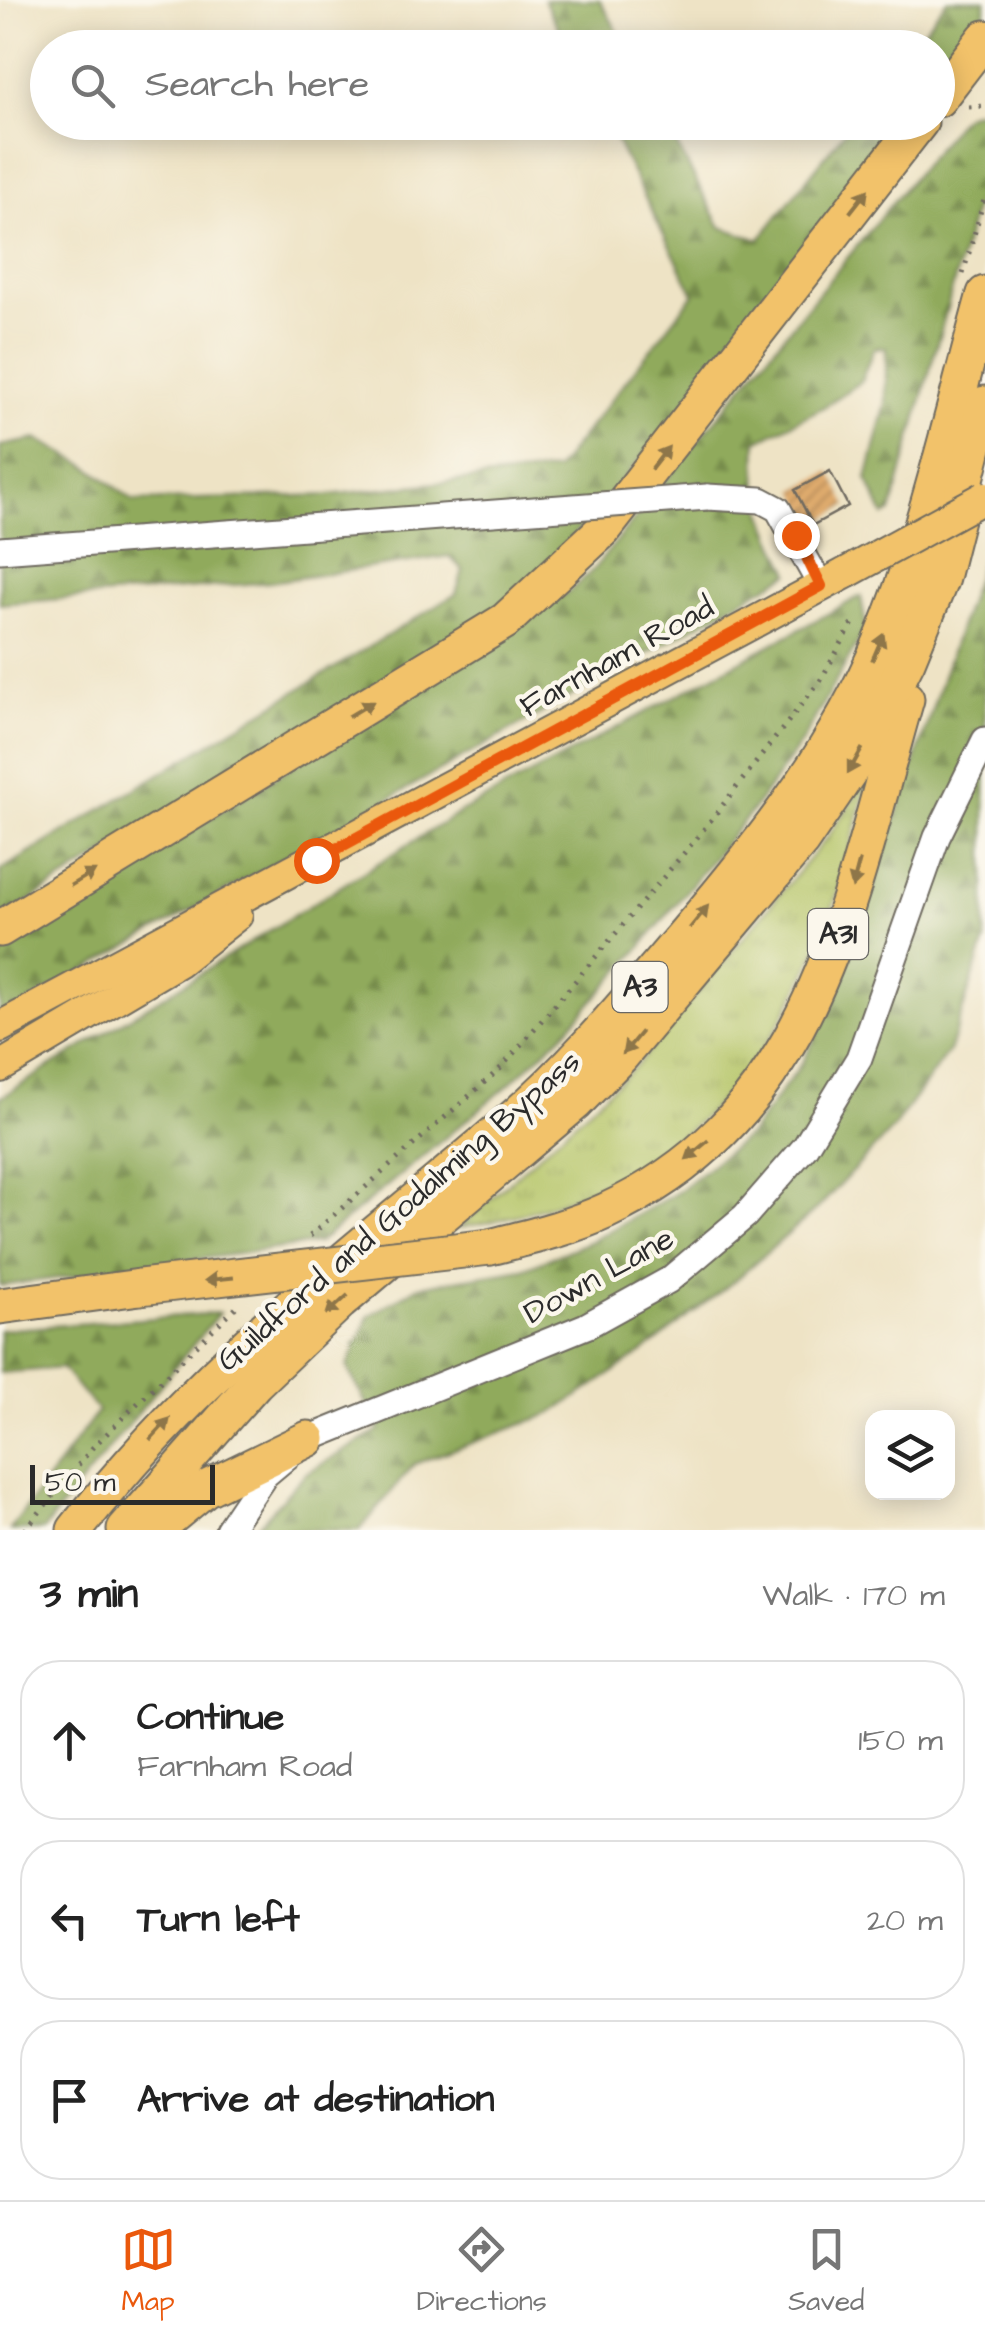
<!DOCTYPE html>
<meta charset="utf-8">
<style>
:root{--surface:#fff;--page:#f6f6f6;--text:#222;--muted:#767676;--line:#e0e0e0;--accent:#ea580c}
body{margin:0;font-family:"Architects Daughter",sans-serif;background:var(--page);color:var(--text)}
.controls{position:absolute;right:30px;bottom:30px;display:grid;overflow:hidden;border-radius:20px;box-shadow:0 5px 25px #0003}
.controls button{width:90px;height:90px;display:grid;place-items:center;padding:0;border:0;border-bottom:2px solid var(--line);background:var(--surface);color:var(--text);font:50px sans-serif}
.scale{position:absolute;left:30px;bottom:25px;width:185px;box-sizing:border-box;padding-left:10px;border:5px solid #2b2b2b;border-top:0;font-size:28px;line-height:35px;white-space:nowrap;color:#2b2b2b;-webkit-text-stroke:8px #fbf7ec;paint-order:stroke}
.stop{position:absolute;width:30px;height:30px;margin:-22px;border:8px solid #ea580c;border-radius:50%;background:#fff}
.stop.end{background:#ea580c;border-color:#fff;box-shadow:0 2px 10px #0008}
.list{margin:0;padding:0;list-style:none}
h2{display:flex;justify-content:space-between;align-items:center;height:130px;margin:0;padding:0 40px;font-size:42px}
h2 small{font-size:32px;font-weight:400;color:var(--muted)}
.list li{display:grid;grid-template-columns:65px 1fr auto;gap:30px;align-items:center;box-sizing:border-box;height:160px;margin:0 20px 20px;padding:0 20px;border:2px solid var(--line);border-radius:40px}
.list b{display:block;font-size:38px;white-space:nowrap}
.list p{margin:0;font-size:32px;white-space:nowrap;color:var(--muted)}
.list em{font-size:32px;font-style:normal;color:var(--muted)}
.icon{flex:none;width:55px;height:55px;fill:none;stroke:currentColor;stroke-width:2;stroke-linecap:round;stroke-linejoin:round}
.map{position:relative;flex:none;width:985px;height:1530px;overflow:hidden}
.search{position:absolute;background:var(--surface);box-shadow:0 5px 25px #0003;left:30px;right:30px;top:30px;height:110px;display:flex;align-items:center;gap:25px;box-sizing:border-box;padding:0 35px;border-radius:55px;color:var(--muted);font-size:38px}
.sheet{height:670px;background:var(--surface)}
nav{display:flex;justify-content:space-around;align-items:center;box-sizing:border-box;height:140px;border-top:2px solid var(--line);background:var(--surface);font-size:28px;color:var(--muted)}
nav a{display:grid;justify-items:center;gap:5px}
nav .on{color:var(--accent)}
.map>svg:first-child{display:block}
.grass{fill:url(#grass-tufts);stroke:#707849;stroke-width:2.5}
.forest{fill:url(#forest-firs);stroke:#5e6a44;stroke-width:2.5}
.building{fill:url(#building-hatch)}
.lines{fill:none;stroke-linecap:round;stroke-linejoin:round}
.minor-casing{stroke:#6f6b61;stroke-width:29}
.major-casing{stroke:#6f6b61;stroke-width:34}
.highway-casing{stroke:#6f6b61;stroke-width:39}
.path{stroke:#6f6b61;stroke-width:5;stroke-dasharray:2.5 8;stroke-linecap:butt}
.minor{stroke:#fff;stroke-width:25}
.major{stroke:#f2c26a;stroke-width:30}
.highway{stroke:#f2c26a;stroke-width:35}
.minor-bridge-casing{stroke:#6f6b61;stroke-width:29;stroke-linecap:butt}
.major-bridge-casing{stroke:#6f6b61;stroke-width:34;stroke-linecap:butt}
.highway-bridge-casing{stroke:#6f6b61;stroke-width:39;stroke-linecap:butt}
.minor-bridge{stroke:#fff;stroke-width:25}
.major-bridge{stroke:#f2c26a;stroke-width:30}
.highway-bridge{stroke:#f2c26a;stroke-width:35}
.oneway{fill:#8e764a}
.route{stroke:#ea580c;stroke-width:12}
.labels{text-anchor:middle;dominant-baseline:central;stroke-width:9;stroke-linejoin:round;paint-order:stroke}
.shield{fill:#fbf7ec;stroke:#696865;stroke-width:2.5}
.shield-label{font-size:30px;font-weight:bold;fill:#2b2b2b}
.street-label{font-size:32px;fill:#2b2b2b;stroke:#fbf7ec}
</style>
<div class="map">
<svg width="985" height="1530" viewBox="0 0 985 1530">
<defs>
<pattern id="grass-tufts" width="24" height="20" patternUnits="userSpaceOnUse" patternTransform="scale(2.5)"><rect width="24" height="20" fill="#b5c567"/><path d="M3 7l-1-3M5 7V3M7 7l1-3M15 17l-1-3M17 17v-4M19 17l1-3" fill="none" stroke="#9ca95a"/></pattern>
<pattern id="forest-firs" width="22" height="20" patternUnits="userSpaceOnUse" patternTransform="scale(2.5)"><rect width="22" height="20" fill="#90aa5c"/><path d="M5 1l3.5 6h-7zM16 11l3.5 6h-7z" fill="#768b4c"/></pattern>
<pattern id="building-hatch" width="6" height="6" patternUnits="userSpaceOnUse" patternTransform="scale(2.5)"><rect width="6" height="6" fill="#dfab6d"/><path d="M-1 1l2-2M0 6l6-6M5 7l2-2" fill="none" stroke="#b58b5a"/></pattern>
</defs>
<rect width="100%" height="100%" fill="#fbf7ec"/>
<filter id="ink" filterUnits="userSpaceOnUse"><feTurbulence type="fractalNoise" baseFrequency=".01" numOctaves="2"/><feDisplacementMap in="SourceGraphic" scale="20" xChannelSelector="R" yChannelSelector="G"/><feConvolveMatrix kernelMatrix="1 2 1 2 8 2 1 2 1" color-interpolation-filters="sRGB"/></filter>
<filter id="wash" filterUnits="userSpaceOnUse"><feTurbulence type="fractalNoise" baseFrequency=".0048" numOctaves="4" result="noise"/><feDisplacementMap in="SourceGraphic" scale="40" xChannelSelector="R" yChannelSelector="G"/><feGaussianBlur stdDeviation="2.25" result="paint"/><feColorMatrix in="noise" values="0 0 0 0 0 0 0 0 0 0 0 0 0 0 0 0 0 1.4 0 .05"/><feComposite in="paint" operator="in"/></filter>
<g filter="url(#wash)">
<rect width="100%" height="100%" fill="#eee3c5"/>
<path class="grass" d="M869,776C857,820 847,866 832,909C767,1095 653,1194 459,1228L638,1064L830,834Z"/>
<g class="forest">
<path d="M544,0H600L626,47H568Z"/>
<path d="M947,0H985V11L938,73V48H910Z"/>
<path d="M974,111L985,113V169L891,512L884,516L867,479L886,404V347L874,348L861,381L824,407L757,441C753,497 765,524 790,573L0,1018V951L571,590L593,570L963,116Z"/>
<path d="M607,123H665L721,227L759,240L851,123H900L659,438L522,594L0,919V871L456,594L463,570L449,556L270,582L0,604V446L37,439L86,465L134,501L329,495L556,470L694,294Z"/>
<path d="M985,550V941L950,1049L894,1127L819,1207L739,1277L646,1350L553,1413L414,1464L360,1530H254L305,1474L380,1430L347,1367L369,1316L419,1286L523,1269L589,1242L676,1193L750,1134L802,1063L837,996Z"/>
<path d="M861,596L866,628L802,741L759,802L641,947L563,1034L505,1088L318,1243L0,1286V1098L459,813Z"/>
<path d="M219,1313L43,1530H10L98,1411L62,1368L0,1373V1330Z"/>
</g>
<g id="blocks">
<path class="building" d="M830,471L848,506L813,525L795,490Z"/>
</g>
</g>
<g filter="url(#ink)">
<use href="#blocks" fill-opacity="0" stroke="#6f6b61" stroke-width="2.5"/>
<g class="lines">
<defs>
<g id="minor">
<path d="M707,497L761,500L778,509L821,586"/>
<path d="M0,550L547,509"/>
<path d="M228,1530L265,1475L308,1439L586,1326L669,1280L745,1216L805,1147L859,1058L937,837L985,740"/>
</g>
<g id="major">
<path d="M0,1027L846,573"/>
<path d="M0,1067L179,961L237,915"/>
</g>
<g id="highway">
<path d="M938,99L985,38"/>
<path d="M0,929L505,621L603,530L920,122"/>
<path d="M490,1247C529,1237 569,1228 606,1211C818,1113 848,898 906,699"/>
<path d="M0,1306L140,1287"/>
<path d="M75,1530C205,1363 352,1256 511,1120C567,1072 615,1016 663,960C747,862 831,762 881,642C927,531 953,409 985,294"/>
<path d="M125,1530L255,1383L340,1302L575,1103L621,1056L801,842L855,763L907,661L941,578L985,404"/>
<path d="M155,1530L205,1489L308,1439"/>
</g>
</defs>
<use href="#minor" class="minor-casing"/>
<use href="#major" class="major-casing"/>
<use href="#highway" class="highway-casing"/>
<g class="path">
<path d="M969,107L985,106"/>
<path d="M963,274L985,196"/>
<path d="M310,1236L502,1067L696,839L820,681L856,618"/>
<path d="M25,1530L93,1447L237,1306"/>
</g>
<use href="#minor" class="minor"/>
<use href="#major" class="major"/>
<use href="#highway" class="highway"/>
<defs>
<path id="minor-bridge" d="M547,509L707,497"/>
<path id="major-bridge" d="M846,573L985,497"/>
<path id="highway-bridge" d="M140,1287L490,1247"/>
</defs>
<use href="#minor-bridge" class="minor-bridge-casing"/>
<use href="#major-bridge" class="major-bridge-casing"/>
<use href="#highway-bridge" class="highway-bridge-casing"/>
<use href="#minor-bridge" class="minor-bridge"/>
<use href="#major-bridge" class="major-bridge"/>
<use href="#highway-bridge" class="highway-bridge"/>
</g>
<defs><path id="oneway-solid" d="M-6-.8H1V-3.2L6.5 0L1 3.2V.8H-6Z" transform="scale(2.5)"/></defs>
<g class="oneway">
<use href="#oneway-solid" transform="translate(859 201) rotate(-52)"/>
<use href="#oneway-solid" transform="translate(660 458) rotate(-52)"/>
<use href="#oneway-solid" transform="translate(878 647) rotate(-67)"/>
<use href="#oneway-solid" transform="translate(361 709) rotate(-31)"/>
<use href="#oneway-solid" transform="translate(855 761) rotate(120)"/>
<use href="#oneway-solid" transform="translate(856 874) rotate(105)"/>
<use href="#oneway-solid" transform="translate(83 878) rotate(-31)"/>
<use href="#oneway-solid" transform="translate(699 917) rotate(-51)"/>
<use href="#oneway-solid" transform="translate(632 1043) rotate(130)"/>
<use href="#oneway-solid" transform="translate(697 1150) rotate(140)"/>
<use href="#oneway-solid" transform="translate(219 1279) rotate(174)"/>
<use href="#oneway-solid" transform="translate(337 1305) rotate(138)"/>
<use href="#oneway-solid" transform="translate(160 1429) rotate(-47)"/>
</g>
</g>
<g class="lines" filter="url(#ink)">
<path class="route" d="M316,860L821,586L796,535"/>
</g>
<g class="labels">
<g class="shield">
<rect x="808" y="909" width="60" height="50" rx="8"/>
<rect x="612.5" y="962" width="55" height="50" rx="8"/>
</g>
<g class="shield-label">
<text x="838" y="934">A31</text>
<text x="640" y="987">A3</text>
</g>
<g class="street-label">
<text transform="translate(617 657) rotate(-29)">Farnham Road</text>
<text transform="translate(399 1211) rotate(-41)">Guildford and Godalming Bypass</text>
<text transform="translate(599 1276) rotate(-29)">Down Lane</text>
</g>
</g>
</svg>
<div class="controls">
<button><svg class="icon" aria-label="layers" viewBox="0 0 24 24"><path d="M12 4l9 5-9 5-9-5zM3 14l9 5 9-5"/></svg></button>
</div>
<div class="scale">50 m</div>
<div class="stop" style="left:316px;top:860px"></div>
<div class="stop end" style="left:796px;top:535px"></div>
<div class="search"><svg class="icon" aria-label="search" viewBox="0 0 24 24"><circle cx="10" cy="10" r="6"/><path d="M15 15l6 6"/></svg>Search here</div>
</div>
<section class="sheet">
<h2>3 min<small>Walk · 170 m</small></h2>
<ul class="list">
<li><svg class="icon" aria-label="ahead" viewBox="0 0 24 24"><path d="M12 20V5M6 11l6-6 6 6"/></svg><div><b>Continue</b><p>Farnham Road</p></div><em>150 m</em></li>
<li><svg class="icon" aria-label="left" viewBox="0 0 24 24"><path d="M17 20v-9H6M10 6l-5 5 5 5"/></svg><div><b>Turn left</b></div><em>20 m</em></li>
<li><svg class="icon" aria-label="arrive" viewBox="0 0 24 24"><path d="M6 21V4h12l-3 4 3 4H6"/></svg><div><b>Arrive at destination</b></div></li>
</ul>
</section>
<nav>
<a class="on"><svg class="icon" aria-label="map" viewBox="0 0 24 24"><path d="M3 6l6-2 6 2 6-2v14l-6 2-6-2-6 2zM9 4v14M15 6v14"/></svg>Map</a>
<a><svg class="icon" aria-label="directions" viewBox="0 0 24 24"><path d="M12 3l9 9-9 9-9-9zM9 14v-3h6M13 9l2 2-2 2"/></svg>Directions</a>
<a><svg class="icon" aria-label="saved" viewBox="0 0 24 24"><path d="M7 4h10v16l-5-4-5 4z"/></svg>Saved</a>
</nav>
